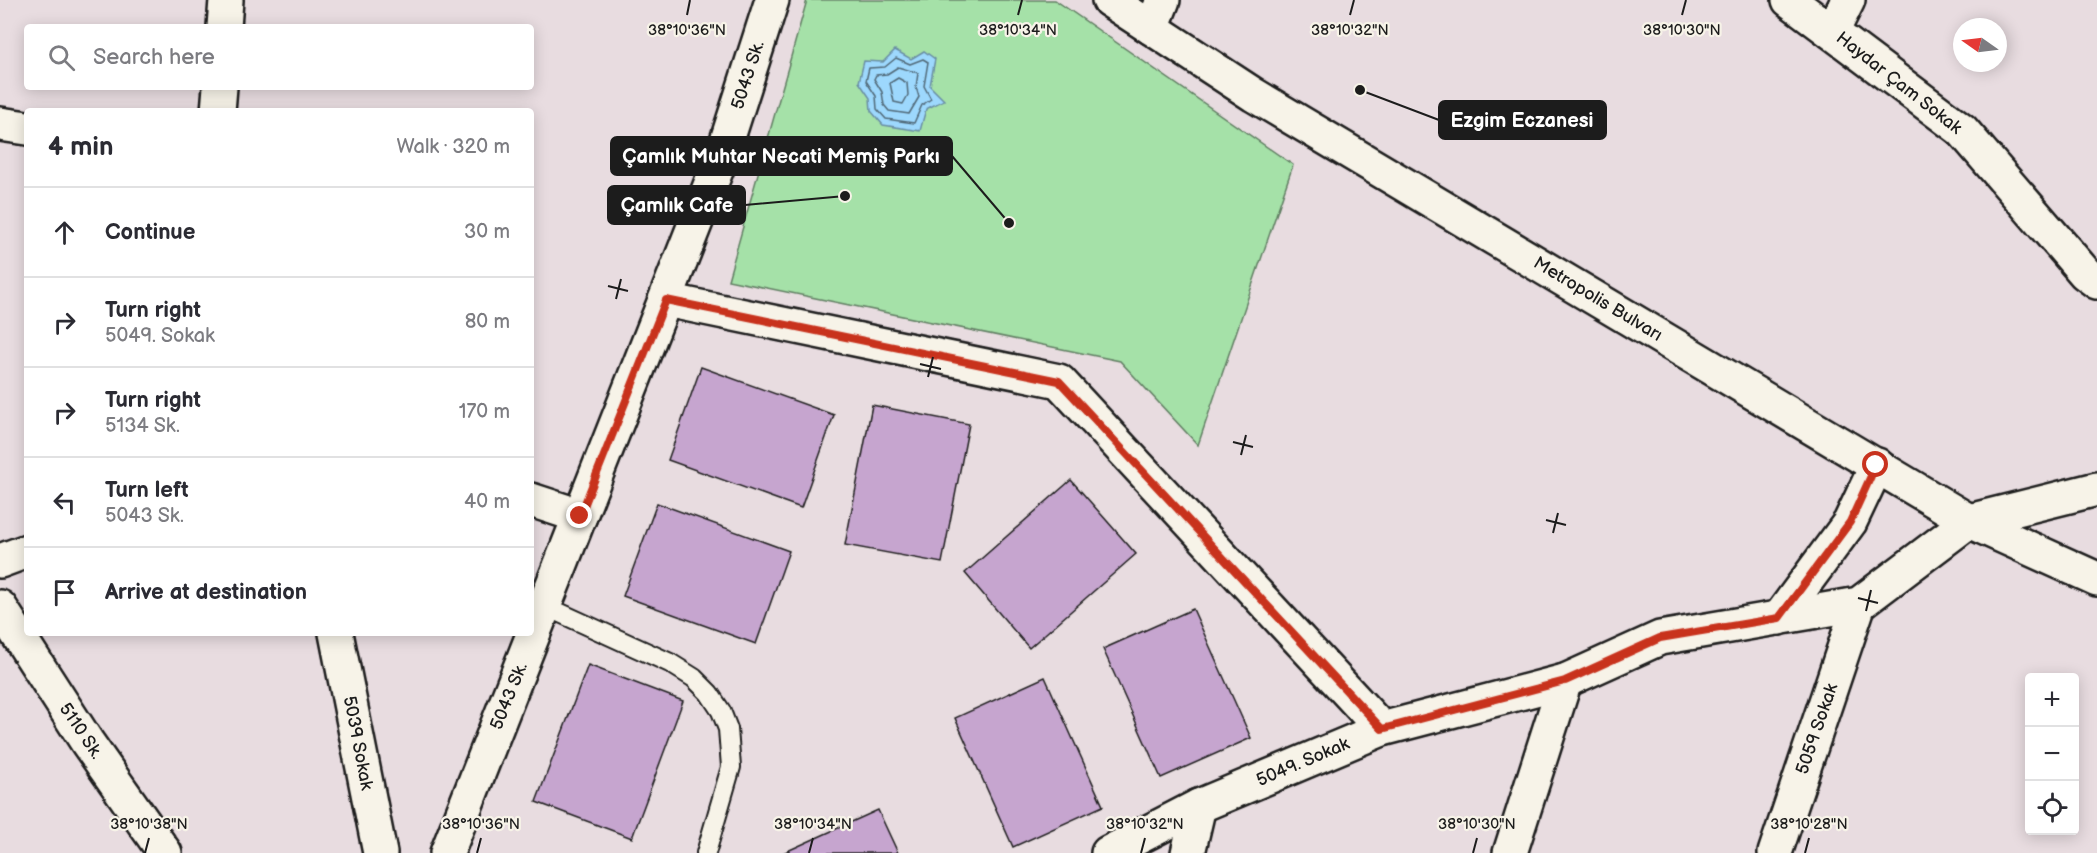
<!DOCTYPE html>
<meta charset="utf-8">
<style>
:root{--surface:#fff;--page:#f2f2f3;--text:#2b2b33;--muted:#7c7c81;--line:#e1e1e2}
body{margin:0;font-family:"Balsamiq Sans",sans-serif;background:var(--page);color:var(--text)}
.controls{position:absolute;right:18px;bottom:18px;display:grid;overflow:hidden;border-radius:6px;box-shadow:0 3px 15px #0003}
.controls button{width:54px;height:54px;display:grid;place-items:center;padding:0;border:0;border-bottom:2px solid var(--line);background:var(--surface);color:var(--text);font:30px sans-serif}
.compass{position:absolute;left:1953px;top:18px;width:54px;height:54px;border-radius:50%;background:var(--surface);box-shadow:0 3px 15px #0003;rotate:284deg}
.stop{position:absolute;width:18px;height:18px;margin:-14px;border:4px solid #c8321e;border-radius:50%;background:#fff}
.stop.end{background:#c8321e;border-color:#fff;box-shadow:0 2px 6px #0008}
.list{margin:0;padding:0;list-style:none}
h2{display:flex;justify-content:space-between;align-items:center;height:78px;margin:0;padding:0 24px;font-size:26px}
h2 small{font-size:20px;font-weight:400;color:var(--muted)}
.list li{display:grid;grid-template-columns:39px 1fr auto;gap:18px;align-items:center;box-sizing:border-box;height:90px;padding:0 24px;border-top:2px solid var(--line)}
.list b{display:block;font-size:22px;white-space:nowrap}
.list p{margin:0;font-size:20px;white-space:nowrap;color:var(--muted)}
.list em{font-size:20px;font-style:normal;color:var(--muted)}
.icon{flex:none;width:33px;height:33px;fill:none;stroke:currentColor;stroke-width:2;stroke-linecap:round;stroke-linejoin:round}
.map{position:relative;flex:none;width:2097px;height:853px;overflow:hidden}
.search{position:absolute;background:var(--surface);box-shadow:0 3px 15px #0003;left:24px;top:24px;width:510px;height:66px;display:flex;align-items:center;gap:15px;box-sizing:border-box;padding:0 21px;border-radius:6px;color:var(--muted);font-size:22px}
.panel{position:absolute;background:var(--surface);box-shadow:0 3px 15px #0003;left:24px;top:108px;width:510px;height:528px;border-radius:6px}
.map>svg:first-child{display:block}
.green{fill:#a5e1a8;stroke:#607e62;stroke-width:1.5}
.water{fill:#9dd8fd;stroke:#698da3;stroke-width:1.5}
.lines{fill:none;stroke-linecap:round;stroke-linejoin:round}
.shore{stroke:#506776;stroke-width:1.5}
.building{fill:#c6a5cf;stroke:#1c1c1c;stroke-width:1.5}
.service-casing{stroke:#1c1c1c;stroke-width:22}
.minor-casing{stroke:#1c1c1c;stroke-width:38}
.tertiary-casing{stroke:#1c1c1c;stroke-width:38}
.secondary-casing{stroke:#1c1c1c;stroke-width:38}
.service{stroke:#f7f3e8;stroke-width:18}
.minor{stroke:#f7f3e8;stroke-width:33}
.tertiary{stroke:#f7f3e8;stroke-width:33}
.secondary{stroke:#f7f3e8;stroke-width:33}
.route{stroke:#c8321e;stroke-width:8}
.ticks{fill:none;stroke:#1c1c1c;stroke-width:2}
.labels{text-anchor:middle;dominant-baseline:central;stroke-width:4.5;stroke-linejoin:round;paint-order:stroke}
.street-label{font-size:18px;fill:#1c1c1c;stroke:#f7f3e8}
.ticks-label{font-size:15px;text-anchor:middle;fill:#1c1c1c;stroke:#f7f3e8;stroke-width:4.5;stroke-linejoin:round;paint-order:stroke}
.leader{fill:none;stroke:#1c1c1c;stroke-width:2}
.callout-dot{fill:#1c1c1c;stroke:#f7f3e8;stroke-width:2}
.callout{fill:#1c1c1c;stroke:#1c1c1c;stroke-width:2}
.callout-label{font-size:20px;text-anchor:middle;font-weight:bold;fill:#fff}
</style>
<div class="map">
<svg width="2097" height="853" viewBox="0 0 2097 853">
<rect width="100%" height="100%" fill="#e8dce0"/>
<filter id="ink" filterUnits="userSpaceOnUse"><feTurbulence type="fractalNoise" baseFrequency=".0167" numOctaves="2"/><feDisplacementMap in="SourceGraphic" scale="12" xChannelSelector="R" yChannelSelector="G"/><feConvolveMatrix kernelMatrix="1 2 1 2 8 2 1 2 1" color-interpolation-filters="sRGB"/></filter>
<g filter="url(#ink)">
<path class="green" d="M807,0H1055L1293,165L1198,445L1120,361L728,280Z"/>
<path class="water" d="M895,50L911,59L924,51L935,59L930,86L944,100L926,109L920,131L883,125L871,111L870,98L859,82L864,61L883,62Z"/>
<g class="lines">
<g class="shore">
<path d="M896,58L910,64L923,59L928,62L924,86L931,99L922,105L914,123L886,119L877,109L876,96L866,81L869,68L885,67Z"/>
<path d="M898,67L918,73L916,87L919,97L909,114L889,111L884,105L882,92L874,79L876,75L887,74Z"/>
<path d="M898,78L907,83L908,95L903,104L894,102L890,83Z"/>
</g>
</g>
<g class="building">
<path d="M701,367L834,415L801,508L668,460Z"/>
<path d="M872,405L969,424L942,563L845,545Z"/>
<path d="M1071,480L1136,554L1029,648L965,573Z"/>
<path d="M657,503L789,551L756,644L623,596Z"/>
<path d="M1193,609L1251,738L1161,778L1103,649Z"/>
<path d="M588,665L683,701L632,838L536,802Z"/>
<path d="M1045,677L1103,806L1013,847L955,718Z"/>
<path d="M878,810L898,853H783Z"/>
</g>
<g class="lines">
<defs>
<path id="service" d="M545,606L670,663L694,678L709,693L721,711L728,729L731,767L706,853"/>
<g id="minor">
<path d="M1789,0L1962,130L2085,273L2097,282"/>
<path d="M224,27L226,0"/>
<path d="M1152,28L1163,0"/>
<path d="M1832,32L1848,0"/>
<path d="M218,111L220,87"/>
<path d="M0,124L27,128"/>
<path d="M666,300L1059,381L1382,729"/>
<path d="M531,500L580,516"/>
<path d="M0,561L27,551"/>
<path d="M0,607L87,742L165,853"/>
<path d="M1779,618L1850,522L1877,465"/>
<path d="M336,633L380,853"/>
<path d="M447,853L723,153L772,0"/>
<path d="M1108,853L1199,806L1382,729L1565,681L1660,638L1859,604L1969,521"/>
<path d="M1188,853L1199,806"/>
<path d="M1510,853L1565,681"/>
<path d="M1775,853L1859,604"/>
</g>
<path id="tertiary" d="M1969,521L2097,489"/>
<path id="secondary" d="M1109,0L1254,95L1969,521L2097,579"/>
</defs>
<use href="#service" class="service-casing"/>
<use href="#minor" class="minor-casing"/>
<use href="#tertiary" class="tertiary-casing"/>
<use href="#secondary" class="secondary-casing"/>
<use href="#service" class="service"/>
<use href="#minor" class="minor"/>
<use href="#tertiary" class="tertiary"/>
<use href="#secondary" class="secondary"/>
</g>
</g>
<g class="lines" filter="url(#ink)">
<path class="route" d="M580,516L666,300L1059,381L1382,729L1565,681L1660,638L1779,618L1850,522L1876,465"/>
</g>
<path class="ticks" d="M687,15L690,0M1018,15L1022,0M1350,15L1354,0M1682,15L1686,0M608,286L628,291M616,299L621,279M920,364L941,369M928,377L933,357M1233,442L1253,447M1241,455L1246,435M1546,520L1566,525M1553,533L1558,513M1858,598L1878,603M1866,611L1871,590M145,853L149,838M477,853L481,838M809,853L813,838M1141,853L1145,838M1473,853L1477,838M1805,853L1809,838"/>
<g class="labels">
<g class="street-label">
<text transform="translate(748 75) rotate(-72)">5043 Sk.</text>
<text transform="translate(1899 83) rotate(38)">Haydar Çam Sokak</text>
<text transform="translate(1598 299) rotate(31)">Metropolis Bulvarı</text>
<text transform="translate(509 696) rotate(-68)">5043 Sk.</text>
<text transform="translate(1817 729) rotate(-71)">5059 Sokak</text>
<text transform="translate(81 731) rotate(56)">5110 Sk.</text>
<text transform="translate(358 743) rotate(79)">5039 Sokak</text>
<text transform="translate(1303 762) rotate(-23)">5049. Sokak</text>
</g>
</g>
<g class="ticks-label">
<text x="687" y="35">38°10'36"N</text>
<text x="1018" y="35">38°10'34"N</text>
<text x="1350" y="35">38°10'32"N</text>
<text x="1682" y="35">38°10'30"N</text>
<text x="149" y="829">38°10'38"N</text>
<text x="481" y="829">38°10'36"N</text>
<text x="813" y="829">38°10'34"N</text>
<text x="1145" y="829">38°10'32"N</text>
<text x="1477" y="829">38°10'30"N</text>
<text x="1809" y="829">38°10'28"N</text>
</g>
<path class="leader" d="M1360 90L1439 120M1009 223L952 156M845 196L745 205"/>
<g class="callout-dot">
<circle cx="1360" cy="90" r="6"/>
<circle cx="1009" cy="223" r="6"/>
<circle cx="845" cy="196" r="6"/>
</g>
<g class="callout">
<rect x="1439" y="101" width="167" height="38" rx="6"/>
<rect x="611" y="137" width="341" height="38" rx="6"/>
<rect x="608" y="186" width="137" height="38" rx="6"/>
</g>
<g class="callout-label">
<text x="1522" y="127">Ezgim Eczanesi</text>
<text x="781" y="163">Çamlık Muhtar Necati Memiş Parkı</text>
<text x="677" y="212">Çamlık Cafe</text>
</g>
</svg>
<div class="controls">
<button>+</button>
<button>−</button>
<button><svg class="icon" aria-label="locate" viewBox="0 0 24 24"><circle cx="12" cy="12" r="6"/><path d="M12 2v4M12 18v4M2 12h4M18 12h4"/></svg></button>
</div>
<svg class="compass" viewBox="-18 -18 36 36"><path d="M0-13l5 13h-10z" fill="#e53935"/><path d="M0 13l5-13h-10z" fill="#7c7c81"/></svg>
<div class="stop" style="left:1876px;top:465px"></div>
<div class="stop end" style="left:580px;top:516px"></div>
<div class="search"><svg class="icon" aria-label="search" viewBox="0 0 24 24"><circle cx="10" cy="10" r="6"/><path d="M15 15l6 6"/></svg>Search here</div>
<section class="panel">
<h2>4 min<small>Walk · 320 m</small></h2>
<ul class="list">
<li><svg class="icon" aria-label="ahead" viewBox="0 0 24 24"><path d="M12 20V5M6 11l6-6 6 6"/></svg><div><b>Continue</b></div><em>30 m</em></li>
<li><svg class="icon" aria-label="right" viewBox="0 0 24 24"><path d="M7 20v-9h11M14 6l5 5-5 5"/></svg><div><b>Turn right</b><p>5049. Sokak</p></div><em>80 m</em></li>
<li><svg class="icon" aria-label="right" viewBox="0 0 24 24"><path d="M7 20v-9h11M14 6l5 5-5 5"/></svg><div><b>Turn right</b><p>5134 Sk.</p></div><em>170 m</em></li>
<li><svg class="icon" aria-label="left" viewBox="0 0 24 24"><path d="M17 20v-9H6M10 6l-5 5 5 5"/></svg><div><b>Turn left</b><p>5043 Sk.</p></div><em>40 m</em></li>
<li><svg class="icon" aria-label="arrive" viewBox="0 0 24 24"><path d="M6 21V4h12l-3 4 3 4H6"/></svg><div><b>Arrive at destination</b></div></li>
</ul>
</section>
</div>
